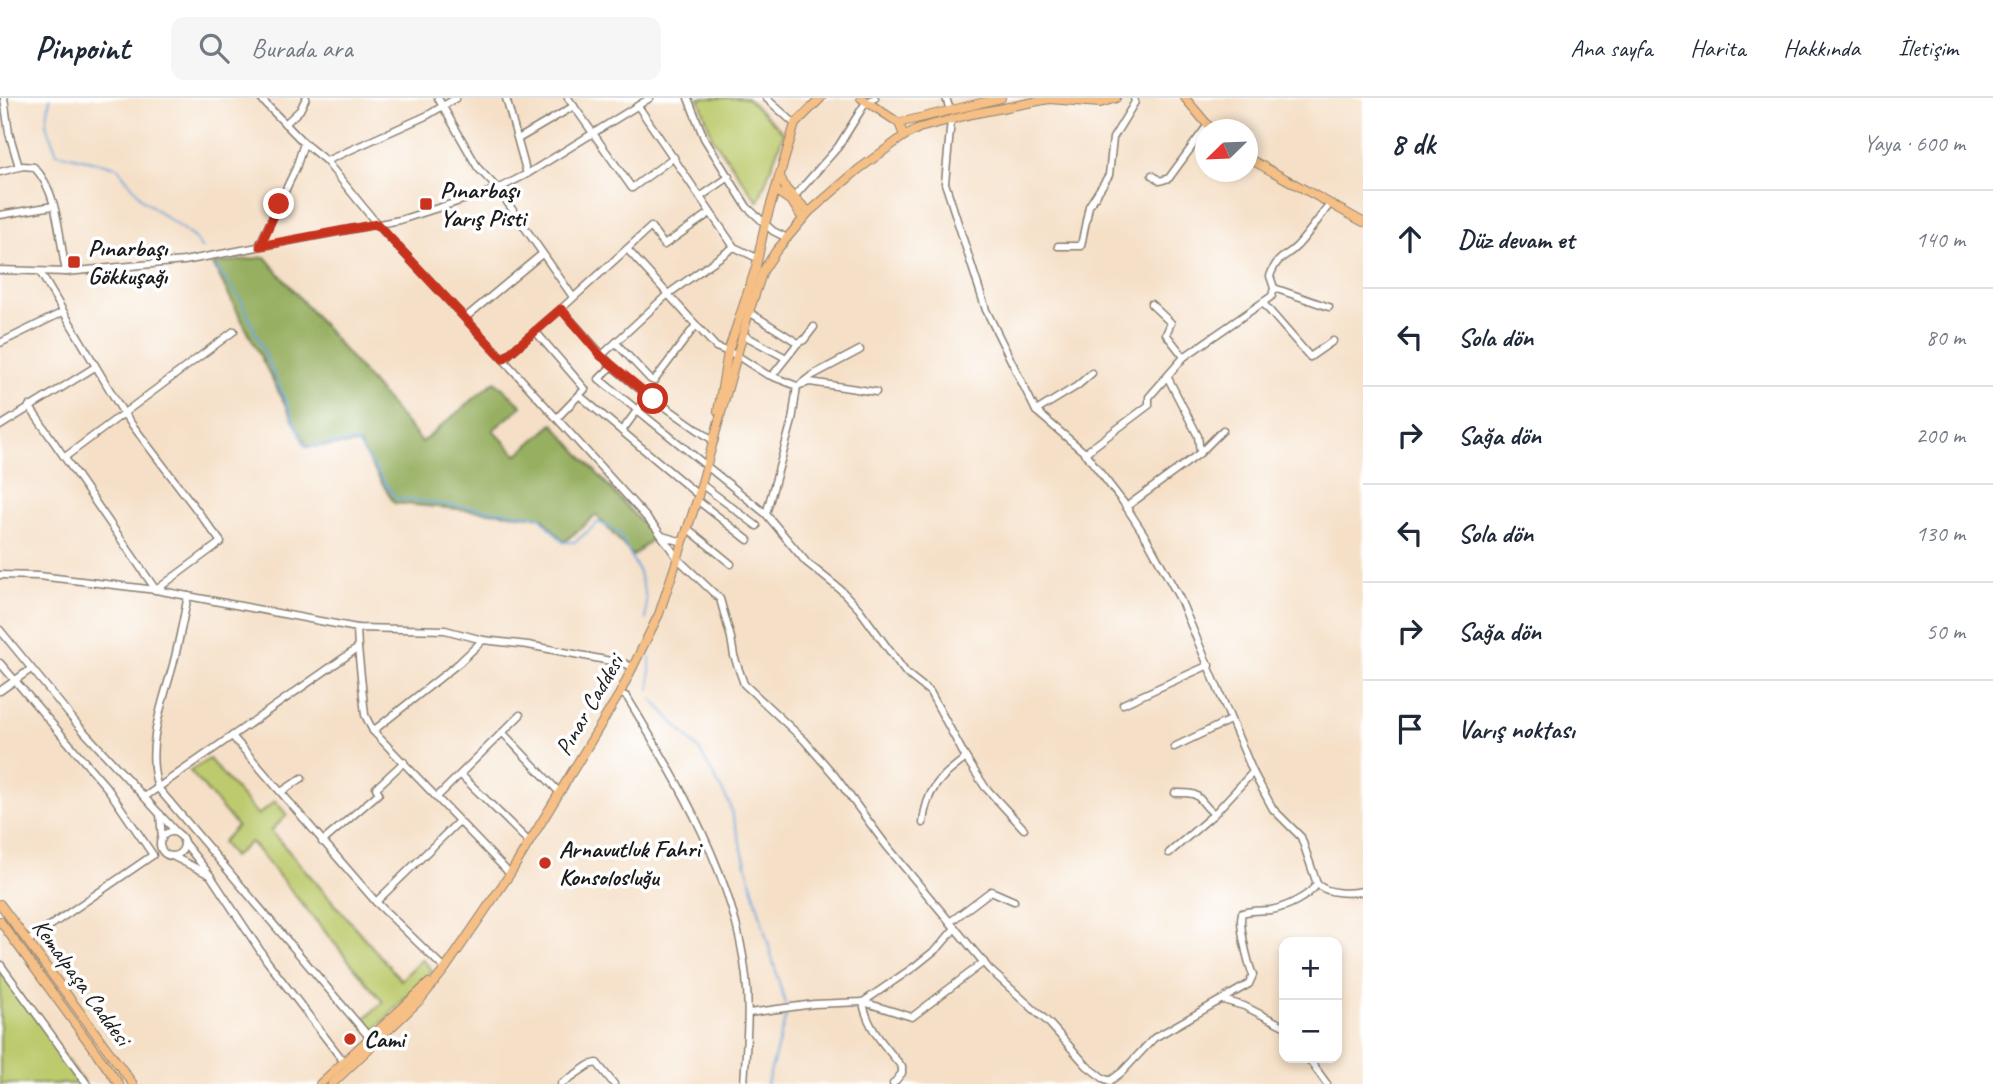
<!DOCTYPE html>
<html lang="tr">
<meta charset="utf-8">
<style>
:root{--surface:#fff;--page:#f6f6f7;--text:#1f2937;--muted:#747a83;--line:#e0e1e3}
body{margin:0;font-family:Caveat,sans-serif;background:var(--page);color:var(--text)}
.controls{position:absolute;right:21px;bottom:21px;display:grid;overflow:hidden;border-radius:14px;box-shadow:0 4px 10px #0003}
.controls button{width:63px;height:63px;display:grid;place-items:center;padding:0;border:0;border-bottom:2px solid var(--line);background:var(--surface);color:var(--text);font:35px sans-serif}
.compass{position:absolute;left:1195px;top:21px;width:63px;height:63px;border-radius:50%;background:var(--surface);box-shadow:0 4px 10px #0003;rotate:247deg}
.stop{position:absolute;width:21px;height:21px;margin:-16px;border:5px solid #c8321e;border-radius:50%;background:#fff}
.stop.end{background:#c8321e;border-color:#fff;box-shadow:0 2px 7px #0008}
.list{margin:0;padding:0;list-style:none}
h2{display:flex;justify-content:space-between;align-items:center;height:91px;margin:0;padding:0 28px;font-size:30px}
h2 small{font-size:23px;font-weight:400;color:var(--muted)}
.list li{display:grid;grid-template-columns:46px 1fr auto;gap:21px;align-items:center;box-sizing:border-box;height:98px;padding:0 28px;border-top:2px solid var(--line)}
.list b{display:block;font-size:26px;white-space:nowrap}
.list em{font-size:23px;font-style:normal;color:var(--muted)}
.icon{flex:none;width:38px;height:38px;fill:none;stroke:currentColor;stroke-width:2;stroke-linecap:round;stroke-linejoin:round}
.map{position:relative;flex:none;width:1363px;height:986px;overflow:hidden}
header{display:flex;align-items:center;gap:42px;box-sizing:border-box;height:98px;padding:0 35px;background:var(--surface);border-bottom:2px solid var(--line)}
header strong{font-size:33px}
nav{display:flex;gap:38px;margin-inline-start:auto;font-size:24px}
.search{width:490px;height:63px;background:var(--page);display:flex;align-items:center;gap:18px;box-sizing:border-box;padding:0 24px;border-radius:14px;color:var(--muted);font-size:26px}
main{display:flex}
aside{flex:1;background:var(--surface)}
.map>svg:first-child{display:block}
.green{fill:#bdcb6e;stroke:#6c7445;stroke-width:2}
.forest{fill:#96af61;stroke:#59663e;stroke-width:2}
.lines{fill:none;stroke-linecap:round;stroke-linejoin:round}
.stream{stroke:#66a4d8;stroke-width:2}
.minor-casing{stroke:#887e71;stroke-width:9}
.major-casing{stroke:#887e71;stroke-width:10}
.minor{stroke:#fff;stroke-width:6}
.major{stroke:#f5bf86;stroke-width:8}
.route{stroke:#c8321e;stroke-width:9}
.poi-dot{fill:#c8321e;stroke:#fff;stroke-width:2.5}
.labels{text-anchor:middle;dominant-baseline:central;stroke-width:7;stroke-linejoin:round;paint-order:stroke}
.poi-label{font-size:24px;font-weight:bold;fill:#1c1c1c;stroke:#fff;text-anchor:start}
.street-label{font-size:24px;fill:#1c1c1c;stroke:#fff}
</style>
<header>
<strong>Pinpoint</strong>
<div class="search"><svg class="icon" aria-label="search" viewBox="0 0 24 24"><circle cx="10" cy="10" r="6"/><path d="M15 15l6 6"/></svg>Burada ara</div>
<nav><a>Ana sayfa</a><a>Harita</a><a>Hakkında</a><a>İletişim</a></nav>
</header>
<main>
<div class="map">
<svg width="1363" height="986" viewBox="0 0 1363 986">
<rect width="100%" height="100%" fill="#fff"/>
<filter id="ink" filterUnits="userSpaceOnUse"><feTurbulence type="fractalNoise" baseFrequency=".0143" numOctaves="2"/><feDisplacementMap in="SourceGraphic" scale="14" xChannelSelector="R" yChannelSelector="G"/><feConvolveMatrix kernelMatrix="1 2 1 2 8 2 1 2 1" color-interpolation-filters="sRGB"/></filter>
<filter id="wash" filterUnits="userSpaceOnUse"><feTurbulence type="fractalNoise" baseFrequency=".00686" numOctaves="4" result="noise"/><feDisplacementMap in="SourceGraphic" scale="28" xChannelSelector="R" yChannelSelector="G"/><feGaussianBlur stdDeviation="1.57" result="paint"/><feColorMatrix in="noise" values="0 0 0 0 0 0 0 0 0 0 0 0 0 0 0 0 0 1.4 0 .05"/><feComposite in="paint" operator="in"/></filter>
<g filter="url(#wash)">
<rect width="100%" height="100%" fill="#f5dfc6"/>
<g class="green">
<path d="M699,0H747L784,35L758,104L712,39Z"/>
<path d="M209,661L258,717L275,703L287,717L271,733L401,882L422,861L432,872L372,935L362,923L383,904L251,744L233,759L222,744L237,728L190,673Z"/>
<path d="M0,870L84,986H0Z"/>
</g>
<path class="forest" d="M265,159L422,344L495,283L522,308L493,332L517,357L553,326L654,439L633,458L596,417L564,444L542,419L394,405L359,346L307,349L213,166Z"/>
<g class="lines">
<g class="stream">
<path d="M50,0L46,27L57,55L117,69L143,102L194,140L202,151"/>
<path d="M215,168L241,201L305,348L356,344L396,400L539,418L563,444H575L599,424L619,435L638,472L646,500V522"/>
<path d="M650,560V591"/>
<path d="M652,601L700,653L729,705L785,906"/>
<path d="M767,986L787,914"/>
</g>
</g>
</g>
<g filter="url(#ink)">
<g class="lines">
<defs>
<g id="minor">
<path d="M4,0L9,35L19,69"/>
<path d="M260,0L304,45L326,63L377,126L503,261L656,430L678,461L720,501L731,540L734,558L744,586L804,642L835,678L886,747L989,871L1049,925L1087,968L1103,980L1110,983L1122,974L1154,940L1249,886L1253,877C1248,865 1238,825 1242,815C1251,812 1261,813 1271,812C1287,809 1308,799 1317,786L1301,739L1273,711L1253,674L1180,501L1147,441L1123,404L1085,355L1036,313L986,212L945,85L951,22"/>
<path d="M438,0L478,70L498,91L573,199"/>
<path d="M506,0L527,76"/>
<path d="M568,0L632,90L674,59"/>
<path d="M688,0L704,40L747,109L773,133L787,140"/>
<path d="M766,0L795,26"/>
<path d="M946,0L950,12"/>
<path d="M638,8L734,149L757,160"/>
<path d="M285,26L300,12L306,0"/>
<path d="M518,41L574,8"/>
<path d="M326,63L428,17L456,0"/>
<path d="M0,74L23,68L34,69C59,95 59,140 66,174"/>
<path d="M1152,77L1160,83L1169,80L1207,28"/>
<path d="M700,99L729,79"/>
<path d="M794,99L838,49L866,4L875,0"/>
<path d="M0,117L53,108"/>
<path d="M259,148L296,70L304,45"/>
<path d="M1058,148H1081L1089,108L1109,77L1113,40L1135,4L1134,0"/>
<path d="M627,151L716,249L736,257L766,276L797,288L792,323L766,416"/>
<path d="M0,172L66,174L184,163L400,122L498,91L527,76L650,0"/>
<path d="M1274,190L1329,209"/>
<path d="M1263,205L1310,259L1333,243"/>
<path d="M1151,206L1171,225L1166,236L1184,259"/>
<path d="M561,211L651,129L664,147L710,115"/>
<path d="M749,214L798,245L804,242L814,229"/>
<path d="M465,220L542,156"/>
<path d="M535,233L585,291L557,320"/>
<path d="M742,236L786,260"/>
<path d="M0,245L63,214"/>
<path d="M616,245L650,281L654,283L696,227"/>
<path d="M601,258L668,196L734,149"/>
<path d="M503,261L561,211L612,268L637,289L714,343"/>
<path d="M612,268L599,281L766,416L806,464L841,492L859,511L906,575L930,594L966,660L985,689L1024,731"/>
<path d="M772,278L798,245"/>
<path d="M1168,280L1198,338L1200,354"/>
<path d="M802,285L811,278L860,252"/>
<path d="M797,288L810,284L876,294"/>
<path d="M580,298L698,397"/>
<path d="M29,308L156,492L221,444L124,316L40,174"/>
<path d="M1036,313L1077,288L1092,275"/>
<path d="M0,328L95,269"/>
<path d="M622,333L649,296"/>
<path d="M1085,355L1149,307V299L1184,259L1272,198L1274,190L1270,178C1278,157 1284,161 1297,148C1309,135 1319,120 1330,106"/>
<path d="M65,359L234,233"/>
<path d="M701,386L757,428"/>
<path d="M697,402L748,442"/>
<path d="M1126,409L1200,355L1223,332"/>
<path d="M687,430L731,466"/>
<path d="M662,438L683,444"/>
<path d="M0,477L39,478L156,492L357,530L445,532L483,542L528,547L626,566L633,570"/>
<path d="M188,498C183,521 179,544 173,567C162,607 145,649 158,690L370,940"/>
<path d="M0,532L77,626L179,737"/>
<path d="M483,542L459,565L373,633L510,776"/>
<path d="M358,550L365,617L373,633"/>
<path d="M0,565L108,691L153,757L28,843"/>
<path d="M0,593L31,571"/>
<path d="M620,595L627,599C678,684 735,778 746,879C750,915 746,950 744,986"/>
<path d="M1123,606L1209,567"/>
<path d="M503,635L559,694"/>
<path d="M232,638L376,804L445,871"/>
<path d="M1174,649L1230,622"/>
<path d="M461,677L529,744"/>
<path d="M281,694L302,680"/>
<path d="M1175,695C1204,694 1195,700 1214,716"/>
<path d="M146,698L358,550L357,530"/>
<path d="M437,699L520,617"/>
<path d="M160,716L162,741"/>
<path d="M923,725C926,692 940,679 966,660"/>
<circle cx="172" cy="746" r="12"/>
<path d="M183,743L210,777L267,863L344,964"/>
<path d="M322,744L379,695L376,690L404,664"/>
<path d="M1169,755L1214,716L1253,674"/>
<path d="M172,758L208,776"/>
<path d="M1317,786C1328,796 1349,796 1363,793"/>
<path d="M376,804L459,723"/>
<path d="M950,824L991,793L1014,803"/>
<path d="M0,866L87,986"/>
<path d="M1223,902L1244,908L1284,928"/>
<path d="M749,915L814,906L863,904L914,869L939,849L955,830"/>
<path d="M1308,960L1327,986"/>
<path d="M561,986L589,967L597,965L614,986"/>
<path d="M893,986L902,975V969C886,949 867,930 863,904L912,919L984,864"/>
</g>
<g id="major">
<path d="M861,0L899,25L904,38"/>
<path d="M1185,0L1212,32"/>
<path d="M899,25L1001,0"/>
<path d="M1248,60L1363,124"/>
<path d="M780,78L786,91L809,114"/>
<path d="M776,93L792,104L803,121"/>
<path d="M718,313L728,254L756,169L765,126L795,26L821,0"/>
<path d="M0,806L133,986"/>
<path d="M0,823L119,986"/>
<path d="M320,986L429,885"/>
<path d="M332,986L421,901L445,871L510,776L620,595L659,516L697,402L749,214L763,173L776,153L809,114L859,71L904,38L919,30L972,16L1049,1L1100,5L1116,0"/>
</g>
</defs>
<use href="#minor" class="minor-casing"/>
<use href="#major" class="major-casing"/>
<use href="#minor" class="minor"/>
<use href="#major" class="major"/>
</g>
</g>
<g class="lines" filter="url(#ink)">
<path class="route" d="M279,106L260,148L377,126L503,261L561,211L601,258L653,301"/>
</g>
<g class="poi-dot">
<rect x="419" y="99" width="14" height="14" rx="3.5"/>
<rect x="67" y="157" width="14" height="14" rx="3.5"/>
<circle cx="545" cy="765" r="7"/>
<circle cx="350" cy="941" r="7"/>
</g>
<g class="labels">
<g class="poi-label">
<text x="440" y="92">Pınarbaşı<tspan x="440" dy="28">Yarış Pisti</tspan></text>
<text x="88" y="150">Pınarbaşı<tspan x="88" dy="28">Gökkuşağı</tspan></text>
<text x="559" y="751">Arnavutluk Fahri<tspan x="559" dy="28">Konsolosluğu</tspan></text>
<text x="364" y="941">Cami</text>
</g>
<g class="street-label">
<text transform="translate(589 607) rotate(-60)">Pınar Caddesi</text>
<text transform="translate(82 884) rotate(54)">Kemalpaşa Caddesi</text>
</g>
</g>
</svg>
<div class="controls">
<button>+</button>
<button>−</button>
</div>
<svg class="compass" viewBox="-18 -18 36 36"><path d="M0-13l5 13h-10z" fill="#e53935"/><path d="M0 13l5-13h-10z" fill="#747a83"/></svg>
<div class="stop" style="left:653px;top:301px"></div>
<div class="stop end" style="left:279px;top:106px"></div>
</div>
<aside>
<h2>8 dk<small>Yaya · 600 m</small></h2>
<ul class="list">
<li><svg class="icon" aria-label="ahead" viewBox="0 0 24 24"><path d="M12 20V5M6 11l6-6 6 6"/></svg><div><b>Düz devam et</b></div><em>140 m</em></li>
<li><svg class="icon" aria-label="left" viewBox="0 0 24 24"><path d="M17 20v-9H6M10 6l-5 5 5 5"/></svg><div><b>Sola dön</b></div><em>80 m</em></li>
<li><svg class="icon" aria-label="right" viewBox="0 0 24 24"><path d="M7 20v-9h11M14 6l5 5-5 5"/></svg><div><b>Sağa dön</b></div><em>200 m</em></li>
<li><svg class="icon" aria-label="left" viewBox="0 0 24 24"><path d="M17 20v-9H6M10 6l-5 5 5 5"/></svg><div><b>Sola dön</b></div><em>130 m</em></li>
<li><svg class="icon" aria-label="right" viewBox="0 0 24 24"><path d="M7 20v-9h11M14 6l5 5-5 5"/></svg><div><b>Sağa dön</b></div><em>50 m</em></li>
<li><svg class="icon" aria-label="arrive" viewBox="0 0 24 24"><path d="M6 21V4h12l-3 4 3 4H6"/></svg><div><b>Varış noktası</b></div></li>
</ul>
</aside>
</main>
